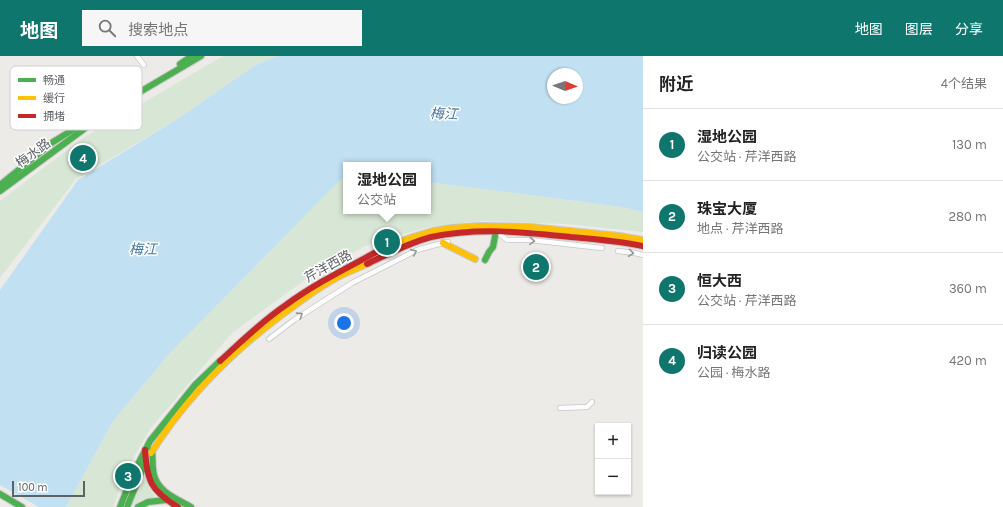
<!DOCTYPE html>
<html lang="zh">
<meta charset="utf-8">
<style>
:root{--surface:#fff;--page:#f6f6f6;--text:#222;--muted:#767676;--line:#e0e0e0;--accent:#0f766e}
body{margin:0;font-family:Karla,"Noto Sans SC",sans-serif;background:var(--page);color:var(--text)}
.controls{position:absolute;right:12px;bottom:12px;display:grid;overflow:hidden;border-radius:0px;box-shadow:0 1px 3px #0004}
.controls button{width:36px;height:36px;display:grid;place-items:center;padding:0;border:0;border-bottom:1px solid var(--line);background:var(--surface);color:var(--text);font:20px sans-serif}
.compass{position:absolute;left:547px;top:12px;width:36px;height:36px;border-radius:50%;background:var(--surface);box-shadow:0 1px 3px #0004;rotate:92deg}
.scale{position:absolute;left:12px;bottom:10px;width:73px;box-sizing:border-box;padding-left:4px;border:2px solid #5e6165;border-top:0;font-size:11px;line-height:14px;white-space:nowrap;color:#5e6165;-webkit-text-stroke:3px #fff;paint-order:stroke}
.you{position:absolute;left:344px;top:267px;width:14px;height:14px;margin:-10px;border:3px solid #fff;border-radius:50%;background:#1a73e8;box-shadow:0 0 0 6px #1a73e833}
.badge{display:grid;place-items:center;width:26px;height:26px;border-radius:50%;background:var(--accent);color:#fff;font-size:13px;font-weight:700}
.pin{position:absolute;translate:-50% -50%;border:2px solid #fff;box-shadow:0 1px 4px #0006}
.popup{position:absolute;left:343px;top:106px;width:88px;height:52px;box-sizing:border-box;display:grid;place-content:center;border-radius:0px;background:var(--surface);filter:drop-shadow(0 1px 3px #0005);font-size:13px;white-space:nowrap;color:var(--muted)}
.popup b{font-size:15px;color:var(--text)}
.popup::after{content:'';position:absolute;left:50%;top:100%;margin-left:-8px;border:8px solid transparent;border-top-color:var(--surface)}
.list{margin:0;padding:0;list-style:none}
h2{display:flex;justify-content:space-between;align-items:center;height:52px;margin:0;padding:0 16px;font-size:17px}
h2 small{font-size:13px;font-weight:400;color:var(--muted)}
.list li{display:grid;grid-template-columns:26px 1fr auto;gap:12px;align-items:center;box-sizing:border-box;height:72px;padding:0 16px;border-top:1px solid var(--line)}
.list b{display:block;font-size:15px;white-space:nowrap}
.list p{margin:0;font-size:13px;white-space:nowrap;color:var(--muted)}
.list em{font-size:13px;font-style:normal;color:var(--muted)}
.icon{flex:none;width:22px;height:22px;fill:none;stroke:currentColor;stroke-width:2;stroke-linecap:round;stroke-linejoin:round}
.map{position:relative;flex:none;width:643px;height:451px;overflow:hidden}
header{display:flex;align-items:center;gap:24px;box-sizing:border-box;height:56px;padding:0 20px;background:var(--accent);color:#fff}
header strong{font-size:19px}
nav{display:flex;gap:22px;margin-inline-start:auto;font-size:14px}
.search{width:280px;height:36px;background:var(--page);display:flex;align-items:center;gap:10px;box-sizing:border-box;padding:0 14px;border-radius:0px;color:var(--muted);font-size:15px}
main{display:flex}
aside{flex:1;background:var(--surface)}
.map>svg:first-child{display:block}
.green{fill:#d8e7d5}
.water{fill:#c1e0f2;fill-rule:evenodd}
.pier{fill:#edebe8}
.lines{fill:none;stroke-linecap:round;stroke-linejoin:round}
.street-casing{stroke:#c7c7c8;stroke-width:6}
.fast-casing{stroke:#c7c7c7;stroke-width:8}
.slow-casing{stroke:#c7c7c7;stroke-width:8}
.jam-casing{stroke:#c7c7c7;stroke-width:8}
.street{stroke:#fcfcfc;stroke-width:4.5}
.fast{stroke:#4caf50;stroke-width:6}
.slow{stroke:#ffc107;stroke-width:6}
.jam{stroke:#c62828;stroke-width:6}
.oneway{stroke:#95979a}
.labels{text-anchor:middle;dominant-baseline:central;stroke-width:3;stroke-linejoin:round;paint-order:stroke}
.street-label{font-size:13px;fill:#5e6165;stroke:#fff}
.water-label{font-size:14px;font-style:italic;fill:#49779f;stroke:#fff}
.key{fill:#fff;stroke:#cfd0d1;stroke-width:1}
.key-label{font-size:11px;fill:#5e6165}
</style>
<header>
<strong>地图</strong>
<div class="search"><svg class="icon" aria-label="search" viewBox="0 0 24 24"><circle cx="10" cy="10" r="6"/><path d="M15 15l6 6"/></svg>搜索地点</div>
<nav><a>地图</a><a>图层</a><a>分享</a></nav>
</header>
<main>
<div class="map">
<svg width="643" height="451" viewBox="0 0 643 451">
<rect width="100%" height="100%" fill="#edebe8"/>
<g class="green">
<path d="M223,0H278L254,10L179,62L76,123L0,222V145L83,82Z"/>
<path d="M341,122L346,123V155H428V126L622,151L643,156V176L566,168L483,165L429,171L371,187L309,221L232,277L150,373L126,415L113,451H66L113,365L169,298Z"/>
<path d="M145,420L148,430L155,441L143,444L131,451Z"/>
</g>
<path class="water" d="M278,0H643V156L622,151L428,126V109H346V123H341L169,298L113,365L66,451H0V234L78,124L179,62L254,10ZM553,18H577V42H553Z"/>
<path class="pier" d="M0,429L39,451H0Z"/>
<g class="lines">
<defs>
<g id="street">
<path d="M137,0L144,9"/>
<path d="M496,175L507,184H530L602,192"/>
<path d="M618,195L635,197L643,199"/>
<path d="M269,283L294,264L352,227L417,194L435,189L448,186"/>
<path d="M560,352L587,351L592,346"/>
</g>
<g id="fast">
<path d="M180,8L192,0"/>
<path d="M0,129L53,86L97,59"/>
<path d="M0,135L111,53L201,0"/>
<path d="M485,204L489,196L493,191L496,175"/>
<path d="M152,394C153,402 152,411 154,419C158,436 177,443 191,451"/>
<path d="M0,438L22,451"/>
<path d="M120,451L134,416L150,385L195,329L220,305"/>
<path d="M127,451L146,405"/>
<path d="M138,451L148,446L166,444"/>
</g>
<g id="slow">
<path d="M443,187L475,203"/>
<path d="M389,190L413,181L433,175L452,172L480,170L530,171L619,180L643,184"/>
<path d="M151,397C185,343 230,298 280,260C297,248 313,235 331,225C342,218 355,213 367,208"/>
</g>
<g id="jam">
<path d="M367,208C388,198 408,187 431,181C477,171 525,176 571,181C595,183 619,185 643,190"/>
<path d="M220,305C241,286 262,265 286,249C316,227 349,211 382,193L389,190"/>
<path d="M145,394C147,425 151,435 178,451"/>
</g>
</defs>
<use href="#street" class="street-casing"/>
<use href="#fast" class="fast-casing"/>
<use href="#slow" class="slow-casing"/>
<use href="#jam" class="jam-casing"/>
<use href="#street" class="street"/>
<use href="#fast" class="fast"/>
<use href="#slow" class="slow"/>
<use href="#jam" class="jam"/>
</g>
<defs><path id="oneway-chevron" d="M-2-3.5L2.5 0L-2 3.5" fill="none" stroke-width="1.6" stroke-linecap="round" stroke-linejoin="round"/></defs>
<g class="oneway">
<use href="#oneway-chevron" transform="translate(532 185) rotate(4)"/>
<use href="#oneway-chevron" transform="translate(414 196) rotate(-24)"/>
<use href="#oneway-chevron" transform="translate(631 197) rotate(8)"/>
<use href="#oneway-chevron" transform="translate(300 259) rotate(-33)"/>
</g>
<g class="labels">
<g class="street-label">
<text transform="translate(33 97) rotate(-36)">梅水路</text>
<text transform="translate(328 210) rotate(-29)">芹洋西路</text>
</g>
<g class="water-label">
<text transform="translate(444 58) rotate(2)">梅江</text>
<text x="143" y="193">梅江</text>
</g>
</g>
<rect x="10" y="10" width="132" height="64" rx="6" class="key"/>
<rect x="18" y="22" width="18" height="4" fill="#4caf50"/>
<rect x="18" y="40" width="18" height="4" fill="#ffc107"/>
<rect x="18" y="58" width="18" height="4" fill="#c62828"/>
<g class="key-label">
<text x="43" y="28">畅通</text>
<text x="43" y="46">缓行</text>
<text x="43" y="64">拥堵</text>
</g>
</svg>
<div class="controls">
<button>+</button>
<button>−</button>
</div>
<svg class="compass" viewBox="-18 -18 36 36"><path d="M0-13l5 13h-10z" fill="#e53935"/><path d="M0 13l5-13h-10z" fill="#767676"/></svg>
<div class="scale">100 m</div>
<div class="you"></div>
<div class="pin badge" style="left:387px;top:186px">1</div>
<div class="popup"><b>湿地公园</b>公交站</div>
<div class="pin badge" style="left:536px;top:211px">2</div>
<div class="pin badge" style="left:128px;top:420px">3</div>
<div class="pin badge" style="left:83px;top:102px">4</div>
</div>
<aside>
<h2>附近<small>4个结果</small></h2>
<ul class="list">
<li><span class="badge">1</span><div><b>湿地公园</b><p>公交站 · 芹洋西路</p></div><em>130 m</em></li>
<li><span class="badge">2</span><div><b>珠宝大厦</b><p>地点 · 芹洋西路</p></div><em>280 m</em></li>
<li><span class="badge">3</span><div><b>恒大西</b><p>公交站 · 芹洋西路</p></div><em>360 m</em></li>
<li><span class="badge">4</span><div><b>归读公园</b><p>公园 · 梅水路</p></div><em>420 m</em></li>
</ul>
</aside>
</main>
